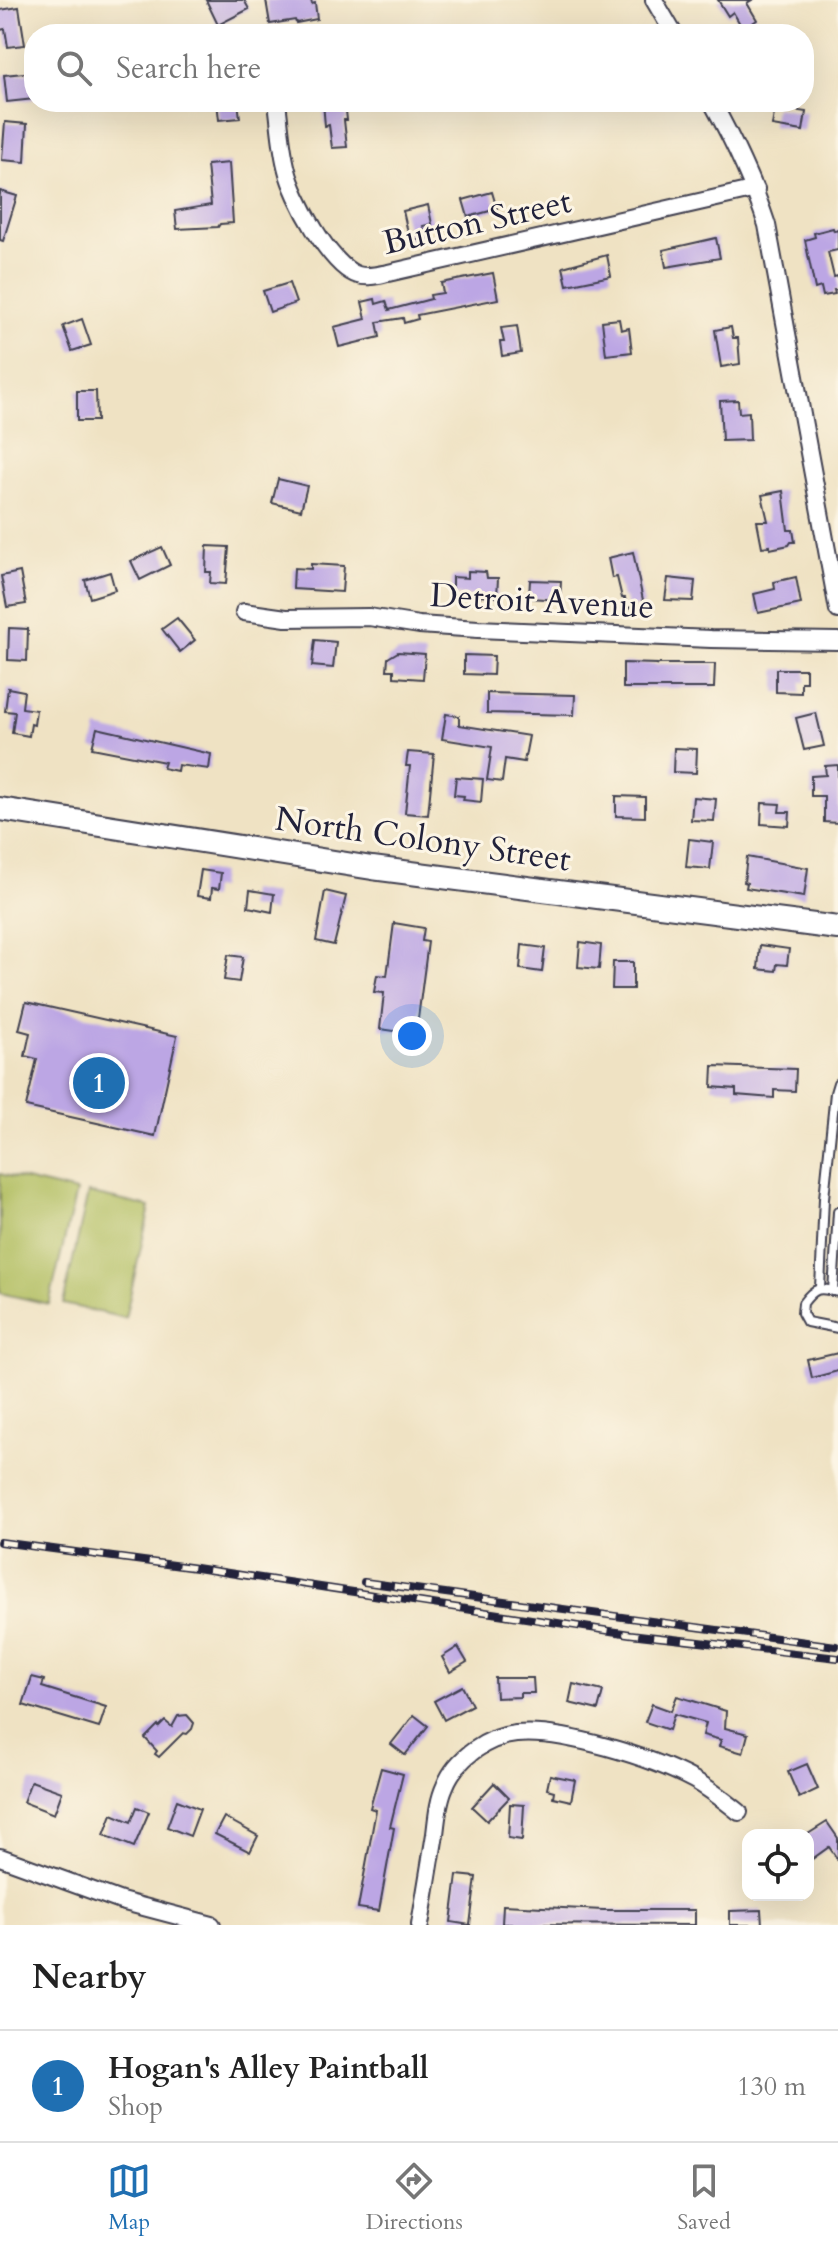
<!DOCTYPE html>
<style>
:root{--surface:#fff;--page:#f2f2f2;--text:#222;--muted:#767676;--line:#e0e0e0;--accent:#1f6fb2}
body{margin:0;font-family:Cardo,serif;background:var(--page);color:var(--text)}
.controls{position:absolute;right:24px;bottom:24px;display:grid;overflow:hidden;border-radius:16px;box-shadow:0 8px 32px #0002}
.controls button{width:72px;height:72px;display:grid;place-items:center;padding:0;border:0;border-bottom:2px solid var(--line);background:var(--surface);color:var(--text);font:40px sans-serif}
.you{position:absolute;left:412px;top:1036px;width:28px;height:28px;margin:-20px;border:6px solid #fff;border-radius:50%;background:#1a73e8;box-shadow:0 0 0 12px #1a73e833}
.badge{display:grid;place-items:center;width:52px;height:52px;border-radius:50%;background:var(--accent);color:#fff;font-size:26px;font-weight:700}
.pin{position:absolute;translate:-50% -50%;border:4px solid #fff;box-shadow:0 2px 8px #0006}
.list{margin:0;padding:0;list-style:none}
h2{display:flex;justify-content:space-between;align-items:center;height:104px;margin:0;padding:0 32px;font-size:34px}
h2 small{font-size:26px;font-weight:400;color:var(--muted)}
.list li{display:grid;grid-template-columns:52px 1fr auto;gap:24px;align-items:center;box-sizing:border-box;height:112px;padding:0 32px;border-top:2px solid var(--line)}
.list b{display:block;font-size:30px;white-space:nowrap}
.list p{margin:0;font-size:26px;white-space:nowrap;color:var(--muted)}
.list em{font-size:26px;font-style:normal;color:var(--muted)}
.icon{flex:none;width:44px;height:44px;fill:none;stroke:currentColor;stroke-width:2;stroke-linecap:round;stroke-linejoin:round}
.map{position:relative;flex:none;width:838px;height:1925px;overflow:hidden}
.search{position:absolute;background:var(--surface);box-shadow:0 8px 32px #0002;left:24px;right:24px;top:24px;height:88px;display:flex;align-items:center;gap:20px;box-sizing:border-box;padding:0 28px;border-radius:32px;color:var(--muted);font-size:30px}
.sheet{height:216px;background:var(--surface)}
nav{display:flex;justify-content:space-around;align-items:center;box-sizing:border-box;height:112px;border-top:2px solid var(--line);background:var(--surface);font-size:22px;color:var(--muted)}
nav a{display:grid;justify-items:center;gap:4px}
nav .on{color:var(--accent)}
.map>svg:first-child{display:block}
.pitch{fill:#b0bd5f;stroke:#69704d;stroke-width:2}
.building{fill:#bca6e4}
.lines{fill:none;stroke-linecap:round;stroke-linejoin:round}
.lane-casing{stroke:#413f4f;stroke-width:12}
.street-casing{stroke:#413f4f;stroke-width:20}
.secondary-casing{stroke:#413f4f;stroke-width:26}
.lane{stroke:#fff;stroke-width:8}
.street{stroke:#fff;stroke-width:16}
.secondary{stroke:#fff;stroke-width:22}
.rail-casing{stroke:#22223b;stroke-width:8}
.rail{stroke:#fcf5e5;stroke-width:5;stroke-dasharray:15;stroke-linecap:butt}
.labels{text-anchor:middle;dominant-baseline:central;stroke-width:6;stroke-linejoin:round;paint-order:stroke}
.street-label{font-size:34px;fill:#22223b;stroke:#fcf5e5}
</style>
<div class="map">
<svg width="838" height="1925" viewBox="0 0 838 1925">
<rect width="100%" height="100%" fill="#fcf5e5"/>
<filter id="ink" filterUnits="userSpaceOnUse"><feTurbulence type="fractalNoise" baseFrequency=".0125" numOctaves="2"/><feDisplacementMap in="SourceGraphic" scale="16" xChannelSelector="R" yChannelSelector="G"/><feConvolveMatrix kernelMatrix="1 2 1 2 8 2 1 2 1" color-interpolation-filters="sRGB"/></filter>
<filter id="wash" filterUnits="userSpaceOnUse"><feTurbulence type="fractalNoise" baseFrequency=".006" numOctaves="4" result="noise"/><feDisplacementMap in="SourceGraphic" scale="32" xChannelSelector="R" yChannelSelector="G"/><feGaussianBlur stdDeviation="1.8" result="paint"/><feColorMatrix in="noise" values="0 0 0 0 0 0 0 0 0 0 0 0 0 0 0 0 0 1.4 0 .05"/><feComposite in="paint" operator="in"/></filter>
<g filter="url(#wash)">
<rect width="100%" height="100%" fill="#efe2c3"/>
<g class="pitch">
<path d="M0,1174L76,1192L49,1304L0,1293Z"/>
<path d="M88,1193L150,1207L125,1318L63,1304Z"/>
</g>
<g id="blocks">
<g class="building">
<path d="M206,0H244L249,9L218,25Z"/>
<path d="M266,0H311L312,4L315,3L317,19L296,23L295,20L270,24Z"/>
<path d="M718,0H752L747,3L757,20L743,29L733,12L728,16Z"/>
<path d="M19,7L25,45L8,47L5,29L0,30V10Z"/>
<path d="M34,72V99L7,102L4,75Z"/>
<path d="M217,102H238L240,118L219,120Z"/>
<path d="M323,102H345L347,120H344L347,147L332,148L329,125L325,126Z"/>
<path d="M775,107L806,112L803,131L772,126Z"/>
<path d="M5,122L27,124L25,162L2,160Z"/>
<path d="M229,163L233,223L220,224L218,227L177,229L175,211L211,205L207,165Z"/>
<path d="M0,191L17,196L3,241L0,240Z"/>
<path d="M492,192L497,209L468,217L463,200Z"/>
<path d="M428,205L432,224L423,226L426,238L410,241L403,211Z"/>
<path d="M833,228L834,231L838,230V250L828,252L834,277L838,276V290H834L835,294L823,296L821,287L815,289L805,240L815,237L814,233Z"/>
<path d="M716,238L720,258L666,267L663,250Z"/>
<path d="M607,255L611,276L567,285L563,267Z"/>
<path d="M493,273L498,299L417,315L418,319L404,323L403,318L377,322L380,337L339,347L334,327L366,319L362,302L375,299L376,304L386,301L389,310L431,299L430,295L443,293L441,283Z"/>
<path d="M289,283L296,303L270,312L263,291Z"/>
<path d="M82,319L91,345L72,351L63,326Z"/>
<path d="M619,319L621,330L629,328L632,352L606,355L602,321Z"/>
<path d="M517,326L521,353L502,356L500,342H504L501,328Z"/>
<path d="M731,327L733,338H738L740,364L721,367L715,330Z"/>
<path d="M77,391H96L97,421H77Z"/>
<path d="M738,400L739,413L749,412L750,440L722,441L720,401Z"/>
<path d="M278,479L307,486L301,510L272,503Z"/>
<path d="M783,491L788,530H793L795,542H791L789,545L770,549V546L762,547L757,521H768L762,495Z"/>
<path d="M207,546L229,547L226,584L210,583L211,572H206Z"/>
<path d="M162,547L170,565L140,580L131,561Z"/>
<path d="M633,552L644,605L627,608L625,598H622L617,577L612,578L608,558Z"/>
<path d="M311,564L344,566L342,592L293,589L294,568L311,569Z"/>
<path d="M468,571L486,572L487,578H498L497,597L452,595V577L468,578Z"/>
<path d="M20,572L26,604L7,607L1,576Z"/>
<path d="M110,572L115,590L90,598L85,580Z"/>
<path d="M796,577L801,604L758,613L754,594L775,589L774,582Z"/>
<path d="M668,578L695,581L693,601L665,600Z"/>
<path d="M530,580L561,581L560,600L529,598Z"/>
<path d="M177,618L195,640L180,652L162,629Z"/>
<path d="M9,628L28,629L27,661L8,660Z"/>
<path d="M315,640L336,642L333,668L312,666Z"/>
<path d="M398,652L425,654L423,679L394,677V670H387L388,658Z"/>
<path d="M464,655L494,656L493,675L464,674Z"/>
<path d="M623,663L657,664V666L658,664H715L714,688H623Z"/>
<path d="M776,669H806V682H801V693L776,692Z"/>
<path d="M8,688L24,691L22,708L36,710L34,725L31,724L29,736L12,733L15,712L5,711Z"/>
<path d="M487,693L575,695L574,715L487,713Z"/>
<path d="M816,713L824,746L804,750L796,718Z"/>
<path d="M446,714L459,716V725L529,736L524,762L505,759L502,782L487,780L492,747L442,739Z"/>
<path d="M97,728L211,754L209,769L178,765L177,771L163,768L165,762L92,748Z"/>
<path d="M674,748L697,749L696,773L673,772Z"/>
<path d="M408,752L434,754L428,815L405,813L410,766H406Z"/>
<path d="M838,765V823L824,822V796H811V776L826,775L825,766Z"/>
<path d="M456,777L483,779L481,802L463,800L464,796L454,795Z"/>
<path d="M616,796L645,797V817L616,816Z"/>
<path d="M693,797L716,799L714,821L691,820Z"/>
<path d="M762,803L780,804L779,812H790L789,826L761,824Z"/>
<path d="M689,839L713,842L710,869L686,867Z"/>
<path d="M747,857L808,868L804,897L746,888L747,883L744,882Z"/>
<path d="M201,870L221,873L219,889L212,888L211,898L197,896Z"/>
<path d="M250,890L274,894L272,912L248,907Z"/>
<path d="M325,891L346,896L334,945L316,941Z"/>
<path d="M394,923L424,928L422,941L428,942L416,1034L380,1029L384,993L374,992L377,975L387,976Z"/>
<path d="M580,942L601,945L599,969L578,967Z"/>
<path d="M522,945L545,948L542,972L520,969Z"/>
<path d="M760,945L789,949L787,965L777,964L776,971L758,969Z"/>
<path d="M228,955L243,957L239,982L224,980Z"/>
<path d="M613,962H633V989H612Z"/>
<path d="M26,1002L177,1036L155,1136L26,1107L37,1059L25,1056L30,1033L19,1030Z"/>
<path d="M713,1066L796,1069L795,1091L774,1090V1098L736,1095V1089L712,1087Z"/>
<path d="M838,1353V1371L812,1378L808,1360Z"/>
<path d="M458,1647L467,1662L450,1672L442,1657Z"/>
<path d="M32,1677L44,1680L42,1687L106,1707L99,1728L23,1705Z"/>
<path d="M495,1678H533L534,1693H520V1697L496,1698Z"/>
<path d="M573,1684L603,1691L598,1710L569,1703Z"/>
<path d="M462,1686L472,1705L444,1720L434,1701Z"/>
<path d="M677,1696L726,1711L725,1728L748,1734L743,1753L719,1746L721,1740L703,1735L706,1723L674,1714L669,1730L645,1722L652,1704L671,1711Z"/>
<path d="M187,1715L194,1723L192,1729L187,1734L183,1733L159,1757L155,1754L157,1751L145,1738L158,1725L159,1727L165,1721L172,1727L178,1716Z"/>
<path d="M414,1715L428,1726L405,1755L391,1744Z"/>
<path d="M807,1764L818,1789L799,1798L788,1772Z"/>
<path d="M381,1768L403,1774L390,1827L394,1828L379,1911L358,1908L376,1810L370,1808Z"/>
<path d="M550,1775L575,1780L571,1801L553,1797L554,1791L547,1789Z"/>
<path d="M31,1781L62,1792L54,1814L23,1802Z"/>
<path d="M494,1783L509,1798L487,1821L472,1807Z"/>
<path d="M177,1800L200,1809L190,1836L167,1827Z"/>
<path d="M510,1804L524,1805L522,1840L508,1838Z"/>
<path d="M137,1807L149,1812L134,1847L104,1835L112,1814L131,1822Z"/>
<path d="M224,1817L258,1836L250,1852L215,1834Z"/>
<path d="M827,1822L838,1838V1860L829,1847L808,1862V1834Z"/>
<path d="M457,1875L476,1877L470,1925L451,1922Z"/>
<path d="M503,1905L603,1910H695V1925L502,1924Z"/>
<path d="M761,1910L762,1925H730V1911Z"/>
</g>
</g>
</g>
<g filter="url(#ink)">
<use href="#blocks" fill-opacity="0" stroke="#413f4f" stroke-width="2"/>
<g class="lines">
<defs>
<g id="lane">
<path d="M820,1288L824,1198L835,1093L838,1083"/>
<path d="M833,1291L838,1212"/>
<path d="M838,1292C819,1287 815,1287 803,1303L802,1313L807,1322L838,1328"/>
</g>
<g id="street">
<path d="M654,0L674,34"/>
<path d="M277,102C280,124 281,148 287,170C293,196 330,267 358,275C368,278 378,275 388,273L756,189"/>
<path d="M712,102C734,142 753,182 767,225L838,610"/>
<path d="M244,612L286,618L369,617L419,625L478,629L711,639L838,641"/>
<path d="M0,1857L121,1901L212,1925"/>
<path d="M420,1925C425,1895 430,1864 435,1834C437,1818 438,1801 445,1786C456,1758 487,1737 516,1734C562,1729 653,1758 694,1780C710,1789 724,1800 739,1812"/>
</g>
<path id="secondary" d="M0,809L372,868L838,928"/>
</defs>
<use href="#lane" class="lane-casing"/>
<use href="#street" class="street-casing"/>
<use href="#secondary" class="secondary-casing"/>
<use href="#lane" class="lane"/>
<use href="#street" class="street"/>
<use href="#secondary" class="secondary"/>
<defs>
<g id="rail">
<path d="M0,1542L196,1568L630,1634L838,1658"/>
<path d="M364,1582L836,1646"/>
</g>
</defs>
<use href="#rail" class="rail-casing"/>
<use href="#rail" class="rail"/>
</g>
</g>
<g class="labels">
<g class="street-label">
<text transform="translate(477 222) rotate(-13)">Button Street</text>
<text transform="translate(542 601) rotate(3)">Detroit Avenue</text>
<text transform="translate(423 839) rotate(8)">North Colony Street</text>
</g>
</g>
</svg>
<div class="controls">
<button><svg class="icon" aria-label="locate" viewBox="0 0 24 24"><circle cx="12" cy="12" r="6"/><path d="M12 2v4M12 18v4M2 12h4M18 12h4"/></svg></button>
</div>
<div class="you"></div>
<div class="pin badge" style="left:99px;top:1083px">1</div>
<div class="search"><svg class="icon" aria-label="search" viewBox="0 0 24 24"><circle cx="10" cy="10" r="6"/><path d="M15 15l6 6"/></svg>Search here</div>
</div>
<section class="sheet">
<h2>Nearby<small></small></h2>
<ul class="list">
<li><span class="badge">1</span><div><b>Hogan's Alley Paintball</b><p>Shop</p></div><em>130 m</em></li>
</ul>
</section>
<nav>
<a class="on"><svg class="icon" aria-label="map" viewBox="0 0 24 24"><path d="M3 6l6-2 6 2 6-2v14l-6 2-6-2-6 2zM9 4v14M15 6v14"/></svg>Map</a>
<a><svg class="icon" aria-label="directions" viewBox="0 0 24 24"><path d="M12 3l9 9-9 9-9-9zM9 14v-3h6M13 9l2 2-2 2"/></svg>Directions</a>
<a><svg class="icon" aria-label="saved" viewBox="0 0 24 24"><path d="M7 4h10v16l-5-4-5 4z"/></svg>Saved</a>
</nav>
